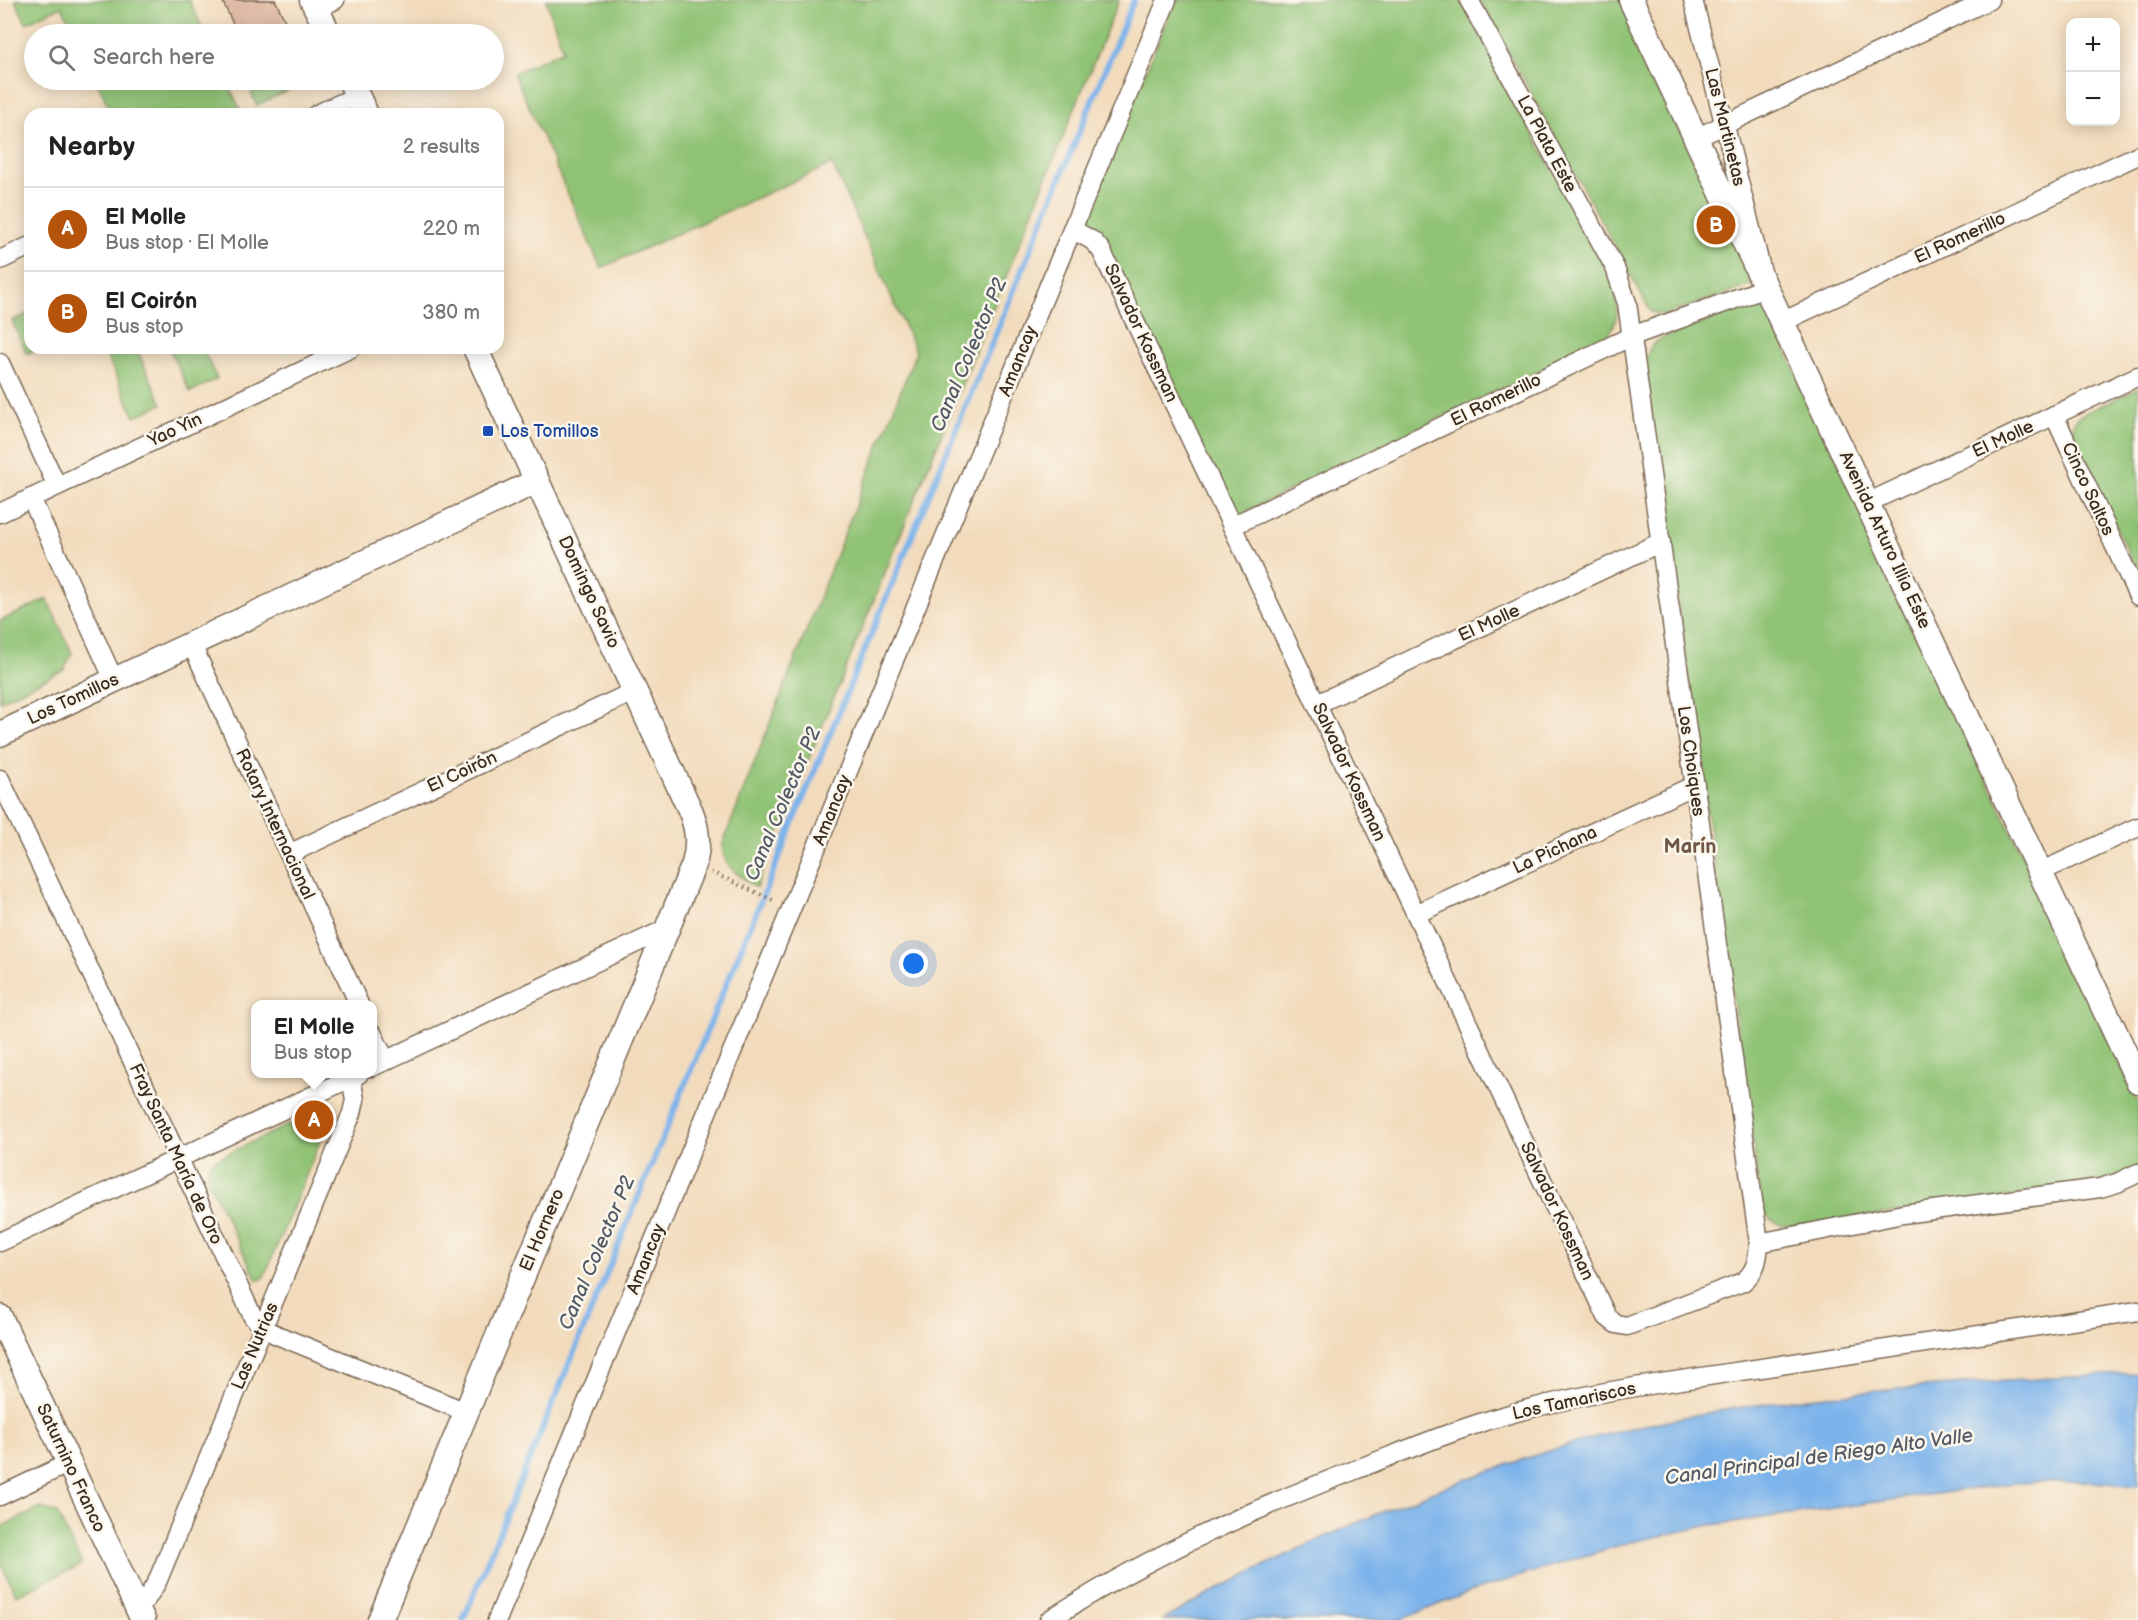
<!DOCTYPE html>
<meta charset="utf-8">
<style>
:root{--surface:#fff;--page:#f2f2f2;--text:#222;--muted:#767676;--line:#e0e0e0;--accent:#b45309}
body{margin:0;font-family:"Balsamiq Sans",sans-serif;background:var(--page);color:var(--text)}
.controls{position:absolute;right:18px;top:18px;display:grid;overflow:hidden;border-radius:12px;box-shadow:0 3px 15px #0003}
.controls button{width:54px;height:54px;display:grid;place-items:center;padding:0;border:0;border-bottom:2px solid var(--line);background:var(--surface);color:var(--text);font:30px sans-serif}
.you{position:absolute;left:914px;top:964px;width:21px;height:21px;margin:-15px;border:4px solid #fff;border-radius:50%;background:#1a73e8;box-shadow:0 0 0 9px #1a73e833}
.badge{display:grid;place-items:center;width:39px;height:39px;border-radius:50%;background:var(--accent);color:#fff;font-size:20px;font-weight:700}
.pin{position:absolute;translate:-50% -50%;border:3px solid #fff;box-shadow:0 2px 6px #0006}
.popup{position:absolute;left:251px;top:1000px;width:126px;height:78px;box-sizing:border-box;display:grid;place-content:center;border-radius:12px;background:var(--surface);filter:drop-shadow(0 2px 4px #0005);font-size:20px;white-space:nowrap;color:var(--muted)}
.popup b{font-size:22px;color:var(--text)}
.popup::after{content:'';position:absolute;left:50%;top:100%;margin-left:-12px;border:12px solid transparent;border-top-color:var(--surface)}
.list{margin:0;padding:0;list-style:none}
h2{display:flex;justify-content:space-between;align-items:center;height:78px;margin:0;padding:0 24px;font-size:26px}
h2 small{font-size:20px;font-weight:400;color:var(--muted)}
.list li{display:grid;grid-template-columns:39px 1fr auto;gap:18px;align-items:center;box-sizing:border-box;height:84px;padding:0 24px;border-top:2px solid var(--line)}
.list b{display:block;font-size:22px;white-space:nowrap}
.list p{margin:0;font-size:20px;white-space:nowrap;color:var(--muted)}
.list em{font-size:20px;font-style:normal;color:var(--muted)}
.icon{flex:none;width:33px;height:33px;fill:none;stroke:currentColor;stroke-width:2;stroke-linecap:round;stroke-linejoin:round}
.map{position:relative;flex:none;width:2138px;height:1620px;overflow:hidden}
.search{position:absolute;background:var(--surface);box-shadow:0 3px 15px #0003;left:24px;top:24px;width:480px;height:66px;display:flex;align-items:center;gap:15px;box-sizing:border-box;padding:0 21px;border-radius:33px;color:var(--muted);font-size:22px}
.panel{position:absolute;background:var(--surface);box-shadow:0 3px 15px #0003;left:24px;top:108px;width:480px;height:246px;border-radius:18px}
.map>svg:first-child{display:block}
.green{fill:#90c374;stroke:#667649;stroke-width:1.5}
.water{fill:#7cb3eb;stroke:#5c6e84;stroke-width:1.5}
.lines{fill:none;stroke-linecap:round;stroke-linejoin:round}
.stream{stroke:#7cb3eb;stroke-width:6}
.building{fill:#d7ac94}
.minor-casing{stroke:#7b6855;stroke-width:21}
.tertiary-casing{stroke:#7b6855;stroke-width:27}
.path{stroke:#7b6855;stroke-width:4;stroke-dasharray:1.5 4.5;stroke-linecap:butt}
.minor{stroke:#fff;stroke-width:18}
.tertiary{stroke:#fff;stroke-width:24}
.transit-dot{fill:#1a4fb4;stroke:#fbf7ec;stroke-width:2}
.labels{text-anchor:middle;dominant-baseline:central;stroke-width:5;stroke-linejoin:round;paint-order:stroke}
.street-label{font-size:18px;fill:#3b2a1e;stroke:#fbf7ec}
.transit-label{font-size:18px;fill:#164399;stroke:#fbf7ec;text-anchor:start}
.water-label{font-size:20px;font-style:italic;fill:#525a66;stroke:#fbf7ec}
.neighbourhood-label{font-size:20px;font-weight:bold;fill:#725847;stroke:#fbf7ec}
</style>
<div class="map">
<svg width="2138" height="1620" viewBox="0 0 2138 1620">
<rect width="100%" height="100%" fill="#fbf7ec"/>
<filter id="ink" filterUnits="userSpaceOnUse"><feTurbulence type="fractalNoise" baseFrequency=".0167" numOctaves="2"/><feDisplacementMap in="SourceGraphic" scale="12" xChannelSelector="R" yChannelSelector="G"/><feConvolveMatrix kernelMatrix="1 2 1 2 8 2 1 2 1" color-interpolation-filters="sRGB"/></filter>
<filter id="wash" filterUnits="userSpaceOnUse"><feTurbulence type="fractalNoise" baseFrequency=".008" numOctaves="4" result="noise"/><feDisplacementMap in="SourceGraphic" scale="24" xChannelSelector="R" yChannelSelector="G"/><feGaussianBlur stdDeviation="1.35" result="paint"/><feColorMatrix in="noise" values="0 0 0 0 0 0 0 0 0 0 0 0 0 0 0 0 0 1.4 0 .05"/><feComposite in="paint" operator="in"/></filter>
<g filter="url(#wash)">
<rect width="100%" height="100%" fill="#f2dbbc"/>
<g class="green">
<path d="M15,0H189L202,27L186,34H75L62,6L26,23Z"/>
<path d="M546,0H1119L756,888C739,875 717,864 724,840L916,352L832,164L601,268L514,73L563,50Z"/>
<path d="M1175,0H1461L1612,281C1619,303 1622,328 1599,342L1236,516L1091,228L1087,216Z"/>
<path d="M1480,0H1622L1755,284L1665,315L1651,312Z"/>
<path d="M96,80H226L242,113L112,114Z"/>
<path d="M280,80H308L307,82L257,105L251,93Z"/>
<path d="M1763,301L2138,1102V1167L2097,1185L1794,1226C1781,1226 1768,1222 1762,1208L1645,367C1646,353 1650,345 1662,338Z"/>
<path d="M30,313V348H39L27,354L12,321Z"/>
<path d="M103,348H136L162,404L135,417Z"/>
<path d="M169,348H202L217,379L190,392Z"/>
<path d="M2138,388V574L2074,437C2071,428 2073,420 2081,415Z"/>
<path d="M47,599L72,653L64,670L0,701V621Z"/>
<path d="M326,1107L331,1108L332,1113L264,1277L261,1280H257L208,1181V1167L214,1160Z"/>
<path d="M41,1508L57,1513L82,1565L16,1595L0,1561V1527Z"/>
</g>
<path class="water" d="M2138,1373V1486L2084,1481L2015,1483L1711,1525L1627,1543L1567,1561L1470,1592L1400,1620H1163C1261,1563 1363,1517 1469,1478C1525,1458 1582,1439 1640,1426C1804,1390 1971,1383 2138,1373Z"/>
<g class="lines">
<path class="stream" d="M463,1620L1134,0"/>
</g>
<g id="blocks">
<path class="building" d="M222,0H275L286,23L279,25L284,34H238Z"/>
</g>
</g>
<g filter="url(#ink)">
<use href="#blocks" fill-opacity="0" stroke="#7b6855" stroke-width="1.5"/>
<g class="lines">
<defs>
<g id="minor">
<path d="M316,8L335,0"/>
<path d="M317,114L357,96"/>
<path d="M1696,138L1989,0"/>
<path d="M1072,229L1093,241L1101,250L1607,1317L1616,1324L1627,1326L1743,1282C1756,1271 1758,1260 1759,1243L1627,303L1615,268L1469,0"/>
<path d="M0,260L30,246"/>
<path d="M1782,322L2138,155"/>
<path d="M0,363L57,486"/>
<path d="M2054,415L2138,596"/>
<path d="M31,498L114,680"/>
<path d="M1867,503L2138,376"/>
<path d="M0,513L351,348"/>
<path d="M1232,526L1632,336L1766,288L1693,0"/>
<path d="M191,643L359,1004"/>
<path d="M1317,704L1661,542"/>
<path d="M0,779L253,1317L263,1328L277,1335L466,1412"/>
<path d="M289,854L635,691"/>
<path d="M2040,872L2138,827"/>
<path d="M1416,914L1695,785"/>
<path d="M372,1033L386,1061"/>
<path d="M372,1067L666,929"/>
<path d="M0,1242L359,1074"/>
<path d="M1759,1243L1903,1214L2100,1188L2117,1183L2138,1173"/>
<path d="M0,1496L69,1463"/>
<path d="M137,1607L147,1598L157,1582L352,1113L355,1100L351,1077"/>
<path d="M497,1620L1167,0"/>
<path d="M1049,1620C1145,1558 1249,1511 1355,1470C1394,1455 1432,1439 1471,1426C1524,1408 1579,1396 1635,1387L2138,1311"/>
</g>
<g id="tertiary">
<path d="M312,0L329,34"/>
<path d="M1631,0L2138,1081"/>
<path d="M350,80L366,114"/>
<path d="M0,734L537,481"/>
<path d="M0,1317L143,1620"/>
<path d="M380,1620L694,864C699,845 698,830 691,812L475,348"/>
</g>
</defs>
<use href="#minor" class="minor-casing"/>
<use href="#tertiary" class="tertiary-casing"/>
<path class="path" d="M711,872L775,901"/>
<use href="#minor" class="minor"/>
<use href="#tertiary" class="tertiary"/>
</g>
</g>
<rect class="transit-dot" x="482" y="425" width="12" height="12" rx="3"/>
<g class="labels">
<g class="street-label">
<text transform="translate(1725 127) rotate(76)">Las Martinetas</text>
<text transform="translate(1547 144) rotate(62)">La Plata Este</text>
<text transform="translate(1960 238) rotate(-25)">El Romerillo</text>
<text transform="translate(1141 333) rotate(65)">Salvador Kossman</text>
<text transform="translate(1018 361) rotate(-68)">Amancay</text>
<text transform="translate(1496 400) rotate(-26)">El Romerillo</text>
<text transform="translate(175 430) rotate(-25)">Yao Yin</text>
<text transform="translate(2003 439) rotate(-25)">El Molle</text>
<text transform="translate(2088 489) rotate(65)">Cinco Saltos</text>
<text transform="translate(1885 540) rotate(65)">Avenida Arturo Illia Este</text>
<text transform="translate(589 592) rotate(65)">Domingo Savio</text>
<text transform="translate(1489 623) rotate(-25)">El Molle</text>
<text transform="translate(73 699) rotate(-25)">Los Tomillos</text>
<text transform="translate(1691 761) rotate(82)">Los Choiques</text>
<text transform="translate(462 772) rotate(-25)">El Coirón</text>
<text transform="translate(1349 772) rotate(65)">Salvador Kossman</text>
<text transform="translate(832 810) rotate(-68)">Amancay</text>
<text transform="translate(275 824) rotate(65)">Rotary Internacional</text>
<text transform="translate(1555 850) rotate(-25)">La Pichana</text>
<text transform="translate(176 1154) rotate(65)">Fray Santa María de Oro</text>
<text transform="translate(1557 1211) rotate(65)">Salvador Kossman</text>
<text transform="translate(542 1230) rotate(-67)">El Hornero</text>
<text transform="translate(646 1259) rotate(-68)">Amancay</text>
<text transform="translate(255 1346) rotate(-67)">Las Nutrias</text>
<text transform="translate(1574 1401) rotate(-12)">Los Tamariscos</text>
<text transform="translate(71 1468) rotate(65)">Saturnino Franco</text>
</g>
<g class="transit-label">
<text x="500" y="431">Los Tomillos</text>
</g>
<g class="water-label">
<text transform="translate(969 355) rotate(-67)">Canal Colector P2</text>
<text transform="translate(783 804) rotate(-67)">Canal Colector P2</text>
<text transform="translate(597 1253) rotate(-67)">Canal Colector P2</text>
<text transform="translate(1819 1457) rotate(-8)">Canal Principal de Riego Alto Valle</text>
</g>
<g class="neighbourhood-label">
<text x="1690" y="847">Marín</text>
</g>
</g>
</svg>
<div class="controls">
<button>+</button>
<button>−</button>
</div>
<div class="you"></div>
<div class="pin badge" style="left:314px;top:1120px">A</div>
<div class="popup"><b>El Molle</b>Bus stop</div>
<div class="pin badge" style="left:1716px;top:225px">B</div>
<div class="search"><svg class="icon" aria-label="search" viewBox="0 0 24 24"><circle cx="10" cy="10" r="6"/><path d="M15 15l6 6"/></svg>Search here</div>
<section class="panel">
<h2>Nearby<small>2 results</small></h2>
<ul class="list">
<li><span class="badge">A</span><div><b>El Molle</b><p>Bus stop · El Molle</p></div><em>220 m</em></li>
<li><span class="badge">B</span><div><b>El Coirón</b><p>Bus stop</p></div><em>380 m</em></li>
</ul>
</section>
</div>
